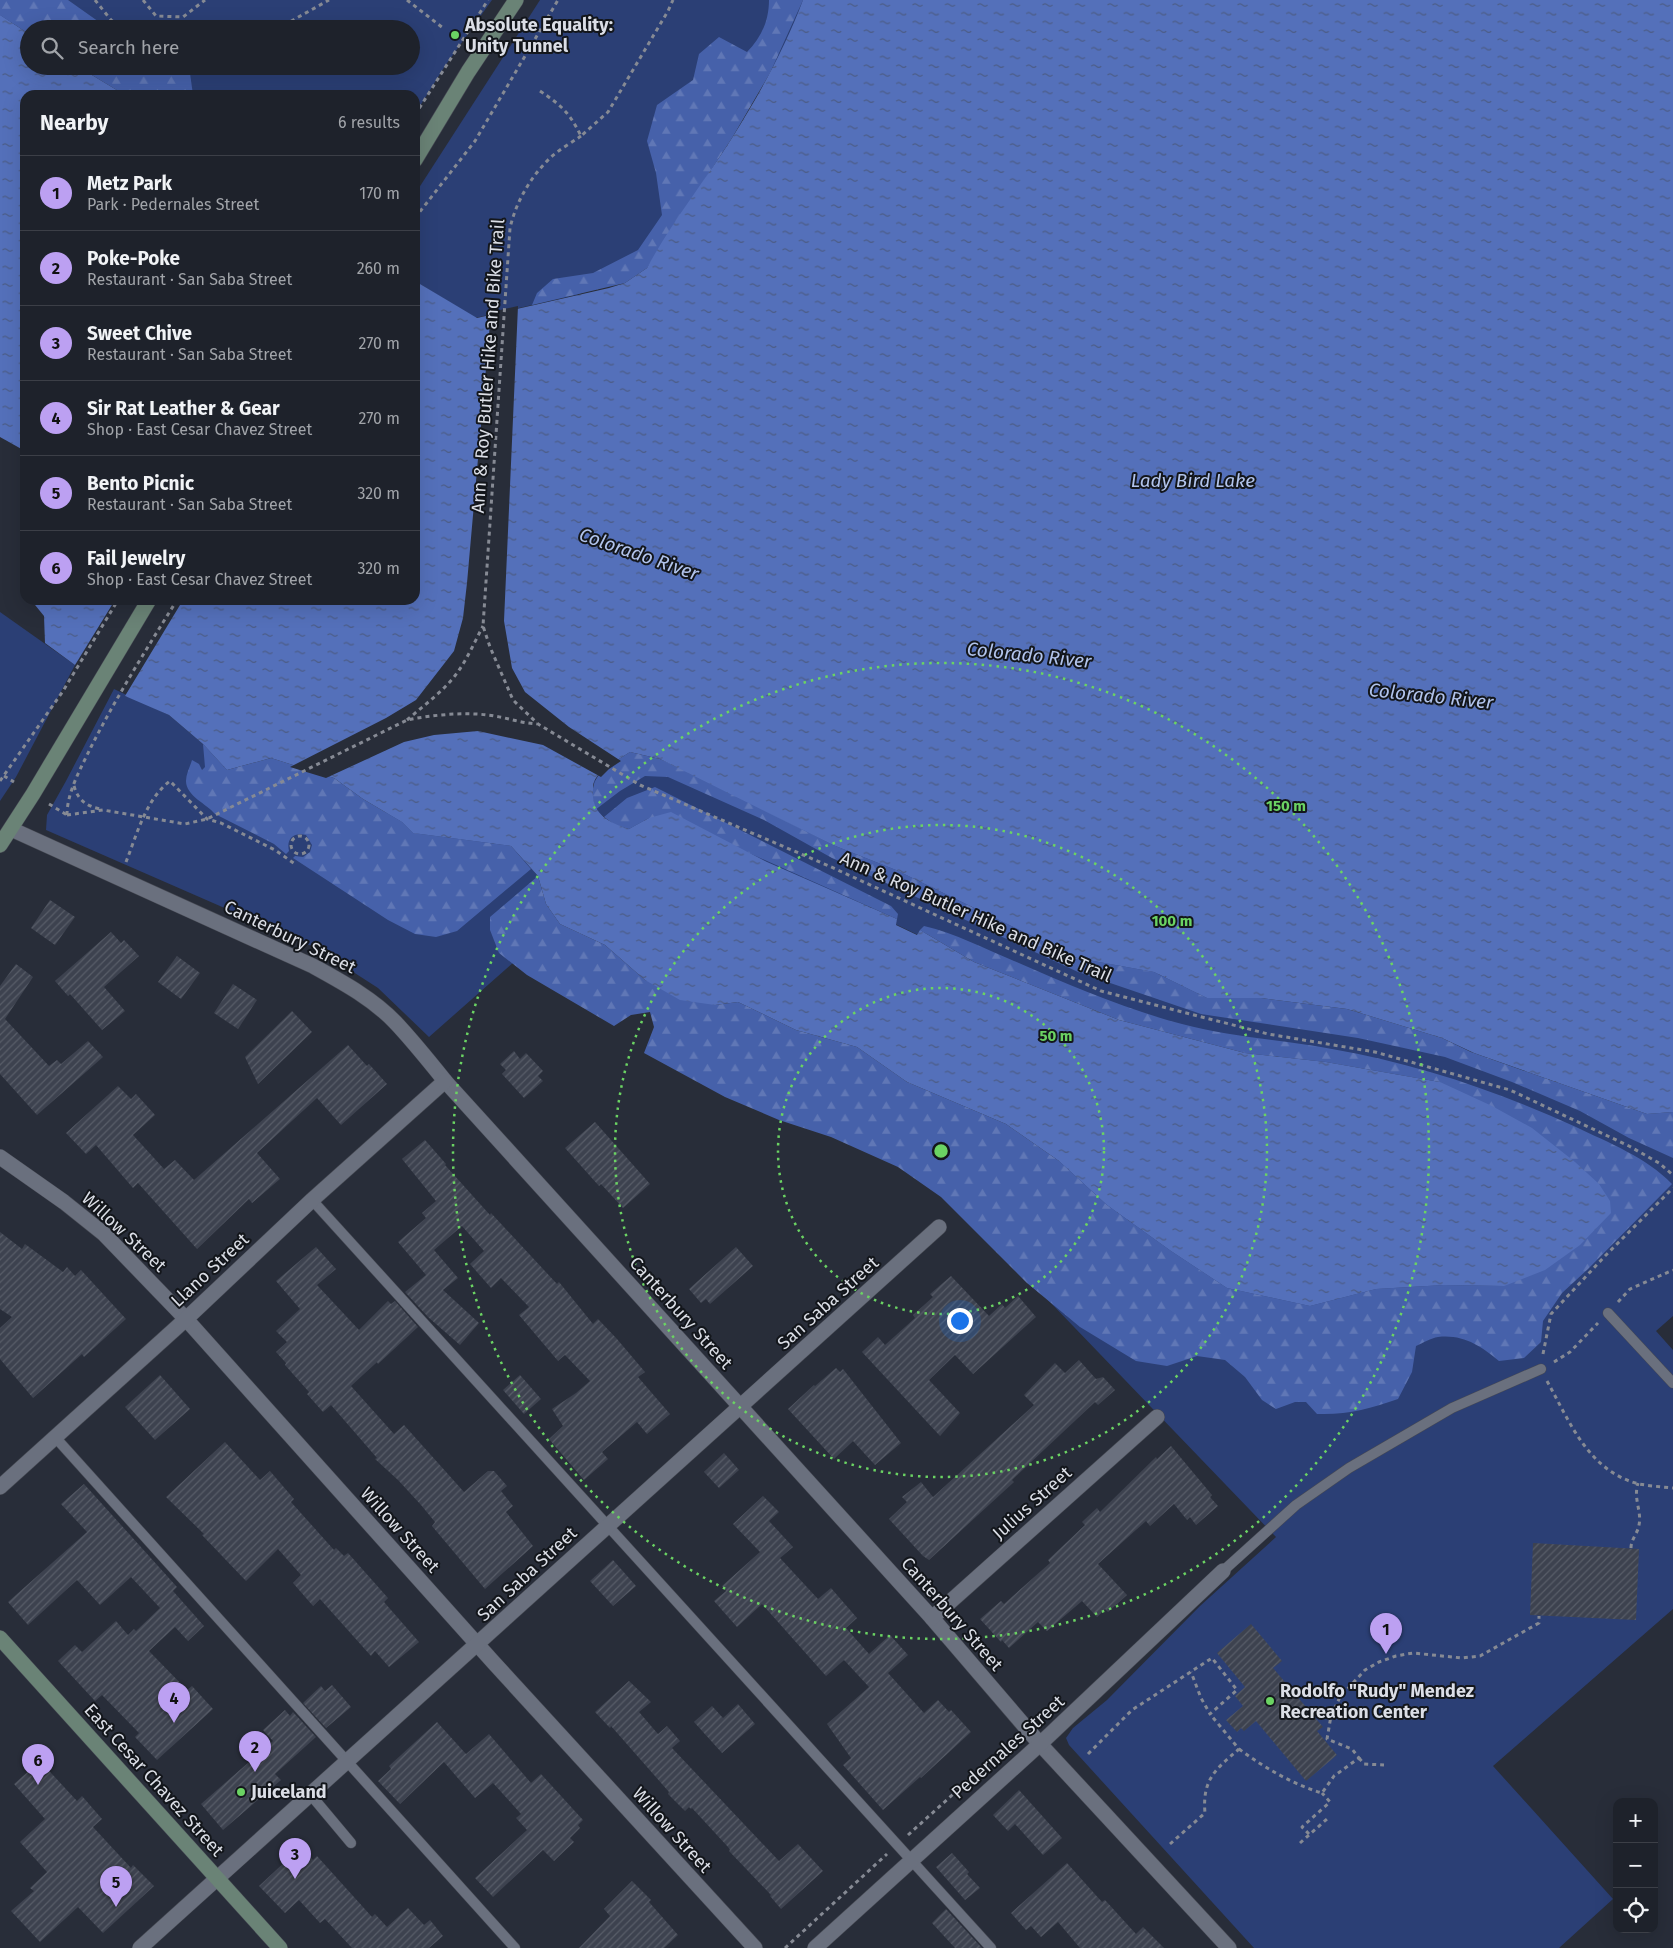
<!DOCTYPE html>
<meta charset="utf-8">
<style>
:root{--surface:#1e222b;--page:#2b2f37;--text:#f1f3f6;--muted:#a1a4a9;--line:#3c3f47;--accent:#bca0f2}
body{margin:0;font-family:"Fira Sans",sans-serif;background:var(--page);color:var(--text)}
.controls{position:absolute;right:15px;bottom:15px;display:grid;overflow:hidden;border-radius:10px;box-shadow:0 5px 20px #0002}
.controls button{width:45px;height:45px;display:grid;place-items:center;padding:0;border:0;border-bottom:1px solid var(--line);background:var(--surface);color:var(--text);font:25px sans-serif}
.you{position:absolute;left:959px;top:1320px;width:18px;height:18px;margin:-12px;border:4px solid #fff;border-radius:50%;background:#1a73e8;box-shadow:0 0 0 8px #1a73e833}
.badge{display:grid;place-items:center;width:32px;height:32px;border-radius:50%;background:var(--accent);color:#111;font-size:16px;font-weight:700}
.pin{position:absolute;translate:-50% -41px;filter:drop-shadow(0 1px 2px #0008)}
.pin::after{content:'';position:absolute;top:26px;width:18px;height:15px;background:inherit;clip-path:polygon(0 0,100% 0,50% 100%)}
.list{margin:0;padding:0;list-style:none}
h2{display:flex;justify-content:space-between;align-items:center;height:65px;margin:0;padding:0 20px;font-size:21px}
h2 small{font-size:16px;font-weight:400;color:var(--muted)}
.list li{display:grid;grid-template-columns:32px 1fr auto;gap:15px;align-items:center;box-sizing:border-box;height:75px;padding:0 20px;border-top:1px solid var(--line)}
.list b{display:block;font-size:19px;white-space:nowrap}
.list p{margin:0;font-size:16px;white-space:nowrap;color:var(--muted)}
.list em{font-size:16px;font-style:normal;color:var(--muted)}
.icon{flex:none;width:28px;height:28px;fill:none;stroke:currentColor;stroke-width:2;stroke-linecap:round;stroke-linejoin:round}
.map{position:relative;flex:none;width:1673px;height:1948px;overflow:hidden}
.search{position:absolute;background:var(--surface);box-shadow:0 5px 20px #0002;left:20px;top:20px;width:400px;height:55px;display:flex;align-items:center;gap:12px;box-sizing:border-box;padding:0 18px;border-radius:28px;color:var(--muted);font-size:19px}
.panel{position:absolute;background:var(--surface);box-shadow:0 5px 20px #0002;left:20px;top:90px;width:400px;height:515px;border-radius:15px}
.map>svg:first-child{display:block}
.green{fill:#2b3f75}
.forest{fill:url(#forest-firs)}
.water{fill:url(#water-ripples)}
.pier{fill:#282d39}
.building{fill:url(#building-hatch)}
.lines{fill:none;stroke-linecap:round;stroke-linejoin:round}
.lane-casing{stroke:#464953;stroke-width:11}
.street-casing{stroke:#464953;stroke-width:16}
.secondary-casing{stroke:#464953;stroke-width:16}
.path{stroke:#868a94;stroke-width:3;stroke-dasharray:4 4;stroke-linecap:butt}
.lane{stroke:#6a707e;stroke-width:10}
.street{stroke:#6a707e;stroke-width:15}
.secondary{stroke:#6a8376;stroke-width:15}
.ring{fill:none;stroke:#6bd363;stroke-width:2.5;stroke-dasharray:2.5 5}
.poi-dot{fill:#6bd363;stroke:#13161b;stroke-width:2}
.labels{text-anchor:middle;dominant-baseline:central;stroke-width:4;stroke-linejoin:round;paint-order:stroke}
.poi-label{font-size:18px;font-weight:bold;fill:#dbdee6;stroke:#13161b;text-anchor:start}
.street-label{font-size:18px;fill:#dbdee6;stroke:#13161b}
.water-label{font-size:19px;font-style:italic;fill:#b2c4ec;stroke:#13161b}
.centre{fill:#6bd363;stroke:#13161b;stroke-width:2.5}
.ring-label{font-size:15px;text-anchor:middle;font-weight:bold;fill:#6bd363;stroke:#13161b;stroke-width:4;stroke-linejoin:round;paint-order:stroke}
</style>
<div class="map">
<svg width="1673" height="1948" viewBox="0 0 1673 1948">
<defs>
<pattern id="forest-firs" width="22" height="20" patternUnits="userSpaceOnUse" patternTransform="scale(1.25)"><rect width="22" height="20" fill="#4661aa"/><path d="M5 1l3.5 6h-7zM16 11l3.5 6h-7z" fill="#6077b6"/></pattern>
<pattern id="water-ripples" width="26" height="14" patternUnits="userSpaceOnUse" patternTransform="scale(1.25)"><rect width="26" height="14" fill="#5470ba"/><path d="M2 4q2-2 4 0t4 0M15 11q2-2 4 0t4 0" fill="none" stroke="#4c5c85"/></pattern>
<pattern id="building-hatch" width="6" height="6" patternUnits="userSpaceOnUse" patternTransform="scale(1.25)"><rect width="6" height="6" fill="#3d424f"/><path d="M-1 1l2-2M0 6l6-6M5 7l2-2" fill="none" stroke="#585d68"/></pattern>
</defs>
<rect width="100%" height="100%" fill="#282d39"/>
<g class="green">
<path d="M0,0H492L445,66L415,114V95H141L77,66H411V29H29V34L15,24L0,19Z"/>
<path d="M540,0H815L647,268L576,295L475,318L415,281V194Z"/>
<path d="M0,612L75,665L16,777L0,801Z"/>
<path d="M114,689L169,715L203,744L227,770L511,846L538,876L514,962L429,1037L378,988L316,948L46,830L47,815L66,781Z"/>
<path d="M630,752L1261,998L1647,1114L1673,1112V1316L1656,1331L1673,1350V1609L1493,1766L1613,1899L1559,1948H1254L1069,1745L1066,1738L1073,1728L1107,1700L1200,1606L1276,1537L948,1196L1059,1161L1440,1082L1326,1062L1245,1053L920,931L918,935L895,924L897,919L832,891L615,825L595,810L594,781Z"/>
</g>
<g class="forest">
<path d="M0,0H68L109,29H29V34L0,15Z"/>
<path d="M769,0H803L770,73L732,138L647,268L625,283L532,305L537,293L553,279L593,273L638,250L662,215L656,173L647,141L657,105L693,80L699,54L719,37L747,52C761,38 769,21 769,0Z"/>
<path d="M77,66H189L193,95H141L120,92Z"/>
<path d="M203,744L227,770L271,758L334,778L363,799L402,822L413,833L511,846L531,869L457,931L436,937L415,934L388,920L293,858L295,856L303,857L310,852L312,845L306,835C294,832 286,838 289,851L286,854L274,844L215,814C207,804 186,796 186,781C186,774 190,767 192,760L199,764L202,770L205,767Z"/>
<path d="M630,752L660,759L689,772L833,845L896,870L1077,958L1154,972L1207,998H1261L1347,1009L1442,1038L1471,1052L1647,1114L1673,1112V1158L1629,1138L1580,1111L1512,1082L1445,1057L1358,1038L1201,1014L1078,972L832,858L764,820L668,777L645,776L620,791L595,810C586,775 604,769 630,752Z"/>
<path d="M655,787L891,906L898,914L897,919L740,849L649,818L629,829L615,825L604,817L627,798Z"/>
<path d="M538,876L546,904L560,924L605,945L645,980L715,1005L738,1002L796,1030L857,1047L907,1082L1006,1124L1059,1161L1107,1205L1171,1251L1227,1288L1310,1306L1376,1289L1444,1285L1504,1286L1440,1082L1326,1062L1245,1053L1119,1020L974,962L920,930L924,926C955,933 985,949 1014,961C1069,985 1124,1009 1182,1024C1231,1037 1283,1040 1332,1049C1418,1064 1497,1091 1576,1127C1609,1143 1646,1157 1672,1184L1588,1269L1562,1293L1543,1321L1541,1342L1524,1358L1499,1361C1481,1346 1463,1334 1438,1337C1431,1338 1423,1343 1416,1346L1412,1372L1398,1399C1369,1409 1348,1415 1317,1414L1306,1402H1295L1276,1409L1262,1400L1245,1377L1225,1360L1197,1356L1167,1366L1136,1361L1080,1327L1027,1283L941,1197L898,1167L831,1137L779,1120L725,1097L644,1053L654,1027L650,1012L631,1015L614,1026L527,975L499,953L490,930V917Z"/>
</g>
<g class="water">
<path d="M803,0H1673V1112L1647,1114L1474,1053L1442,1038L1347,1009L1261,998H1207L1154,972L1077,958L896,870L833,845L660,759L630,752C620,759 598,770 594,782C593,784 593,787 593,790C591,813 608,823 629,829L649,818L671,812L767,862L897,919L896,925L917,935L920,930L974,962L1119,1020L1245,1053L1326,1062L1440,1082L1492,1106L1532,1128L1575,1162L1599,1184L1610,1201L1611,1213L1580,1245L1545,1270L1504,1286L1444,1285L1376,1289L1310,1306L1227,1288L1171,1251L1107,1205L1059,1161L1006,1124L907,1082L857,1047L796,1030L738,1002L715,1005L680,1000L645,980L605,945L560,924L546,904L538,876L511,846L413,833L402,822L363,799L334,778L271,758L227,770L203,744L169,715L125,696L183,600H415V281L477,318L609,288L625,283L647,268C671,223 704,182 732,138C759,95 785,48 803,0Z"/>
<path d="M0,15L29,34V66H77L120,92L141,95H25V451L0,437Z"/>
<path d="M31,600H115L75,665L45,643L44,616Z"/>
</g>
<path class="pier" d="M518,306L504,621L512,668L525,692L569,727L621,761L609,769L601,777L543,745L478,731L434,735L404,742L326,778L290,767L386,718L416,700L454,651L463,618L467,583L491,312Z"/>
<g class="building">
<path d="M50,900L75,917L55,945L31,928Z"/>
<path d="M111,932L121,943L124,940L139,956L104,987L125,1011L102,1030L70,994L68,996L55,981Z"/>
<path d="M177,956L200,973L181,999L158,982Z"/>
<path d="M16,964L33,977L5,1019L49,1066L57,1060L61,1064L88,1041L103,1057L37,1115L0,1074V986Z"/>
<path d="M233,984L257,1000L238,1029L214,1013Z"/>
<path d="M292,1011L312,1032L258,1084L245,1057Z"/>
<path d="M348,1045L367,1066L369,1064L387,1084L341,1125L317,1098L257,1153L280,1179L252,1203L249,1199L197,1249L138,1183L133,1188L96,1145L86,1154L66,1133L118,1086L131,1099L136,1094L155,1115L133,1135L164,1169L175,1160L194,1180Z"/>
<path d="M514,1051L520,1059L526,1053L543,1071L538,1076L543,1081L524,1098L502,1074L506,1070L500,1064Z"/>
<path d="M595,1122L650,1184L623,1208L601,1184L599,1186L565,1148Z"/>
<path d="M425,1140L446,1164L445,1165L490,1215L491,1213L557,1284L559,1282L593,1324L598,1319L617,1339L645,1372L638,1377L670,1414L647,1434L637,1422L602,1452L608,1459L584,1480L549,1439L563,1426L552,1409L576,1393L590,1381L565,1355L558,1361L519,1315L529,1307L501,1278L491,1288L470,1264L484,1251L462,1226L434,1250L458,1278L443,1290L479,1323L460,1345L428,1317L405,1292L426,1275L398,1242L426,1218L422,1213L436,1201L402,1159Z"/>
<path d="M0,1232L22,1249L25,1244L63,1272L67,1267L75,1276L81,1270L126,1319L84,1357L82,1354L33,1398L0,1359V1328L12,1317L0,1309Z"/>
<path d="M316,1247L336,1269L317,1285L359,1330L388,1301L391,1304L395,1301L418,1327L378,1364L377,1362L351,1386L394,1434L404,1425L464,1492L488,1471H494L507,1486L501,1491L513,1506L506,1512L533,1546L485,1589L432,1526L435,1522L421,1505L398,1480L375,1459L377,1458L331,1405L323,1412L307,1394L309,1392L285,1365L286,1363L276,1352L287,1342L276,1331L300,1309L276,1281Z"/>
<path d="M736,1247L753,1266L710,1304L706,1299L701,1303L689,1289Z"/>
<path d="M951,1276L989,1316L1002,1304L1005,1308L1018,1296L1036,1317L973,1374L955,1355L929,1380L960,1413L940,1436L862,1352L878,1337L885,1345L915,1318L913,1315L933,1297L930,1294Z"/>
<path d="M1079,1360L1096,1379L1103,1377L1115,1390L1098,1405L1095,1402L1012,1480L1014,1482L929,1560L923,1556L889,1519L907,1502L902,1497L921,1482L933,1497L1034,1405L1024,1395L1055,1363L1065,1373Z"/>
<path d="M836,1368L840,1372L843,1369L901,1443L875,1465L853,1441L834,1459L788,1409L814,1385L815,1386Z"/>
<path d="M160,1375L190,1409L155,1440L125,1407Z"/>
<path d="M520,1375L541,1399L524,1414L503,1390Z"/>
<path d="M225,1442L260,1480L270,1471L294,1499L291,1502L334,1550L336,1548L344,1556L348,1553L388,1598L384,1602L419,1642L389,1667L375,1651L371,1656L320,1599L313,1606L293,1583L301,1575L278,1549L246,1581L202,1535L204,1534L166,1497Z"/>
<path d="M1171,1446L1212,1495L1210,1497L1218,1506L1196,1525L1190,1517L1187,1520L1174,1504L1150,1526L1146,1521L1098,1564L1127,1595L1108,1612L1105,1609L1097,1617L1082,1601L1047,1631L1038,1622L1009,1648L1002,1640L1001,1642L980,1619L1001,1601L1004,1604L1050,1563L1048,1560L1085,1525L1082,1522L1097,1508L1100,1512L1156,1457L1157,1459Z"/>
<path d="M724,1453L739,1470L719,1488L704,1472Z"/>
<path d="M84,1484L177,1587L173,1591L204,1626L188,1641L175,1627L149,1651L187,1690L192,1686L213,1709L157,1760L135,1737L139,1733L102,1695L95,1701L58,1661L75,1645L82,1652L116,1621L128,1635L134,1629L136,1631L160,1608L131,1577L100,1605L77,1580L28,1625L8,1602L87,1532L61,1504Z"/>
<path d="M763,1496L779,1512L769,1521L793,1547L780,1558L818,1599L831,1588L857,1618L846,1628L869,1654L890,1635L908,1655L888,1673L924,1713L938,1700L949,1712L951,1710L971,1732L921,1778L920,1777L883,1810L843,1765L851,1758L827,1724L869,1687L844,1660L826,1676L762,1604L737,1627L714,1601L726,1591L722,1586L760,1552L733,1524Z"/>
<path d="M1533,1543L1639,1549L1636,1620L1530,1615Z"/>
<path d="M613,1560L636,1586L613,1606L590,1581Z"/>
<path d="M1251,1624L1282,1661L1273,1668L1323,1727L1317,1731L1337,1755L1306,1781L1256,1721L1244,1731L1241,1728L1237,1732L1226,1720L1243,1706L1235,1696L1245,1687L1217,1653Z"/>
<path d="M629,1681L651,1702L639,1712L658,1734L667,1726L680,1741L672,1748L779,1861L798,1844L823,1871L781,1909L770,1896L771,1895L729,1851L730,1850L728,1847L692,1808L691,1809L689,1807L685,1811L668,1794L669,1792L611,1726L610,1728L595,1712Z"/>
<path d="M332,1685L351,1707L326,1728L303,1703L321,1686L325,1691Z"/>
<path d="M738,1704L755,1724L722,1753L694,1722L712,1706L723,1718Z"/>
<path d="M285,1710L290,1716L293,1712L316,1737L275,1774L281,1780L223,1830L201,1804L273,1741L263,1730Z"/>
<path d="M437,1722L466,1754L489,1734L531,1783L541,1774L583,1820L578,1825L580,1828L570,1838L574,1842L554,1861L543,1850L493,1897L475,1878L527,1830L516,1818L521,1814L493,1783L475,1798L444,1762L400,1804L378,1781L391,1769L389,1766Z"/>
<path d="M40,1761L77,1801L82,1796L102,1819L93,1827L131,1868L133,1865L154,1886L103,1933L78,1907L40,1942L11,1911L34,1891L30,1888L47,1872L20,1842L45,1819L14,1784Z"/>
<path d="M1019,1790L1062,1838L1043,1855L1015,1824L1008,1831L993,1815Z"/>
<path d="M301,1847L313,1860L317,1856L372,1917L375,1914L387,1927L408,1908L424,1925L430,1920L443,1936L429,1948H352L325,1919L320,1923L299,1900L285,1913L259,1886Z"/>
<path d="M952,1853L969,1872L967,1874L980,1888L965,1900L936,1867Z"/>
<path d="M1067,1863L1102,1902L1105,1900L1136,1934L1143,1927L1164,1948H1080L1058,1922L1041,1937L1031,1926L1026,1930L1011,1913Z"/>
<path d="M632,1881L651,1900L649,1902L678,1935L664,1948H579L610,1916L604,1909Z"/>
<path d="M946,1909L982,1948H955L932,1923Z"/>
</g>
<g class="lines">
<defs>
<g id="lane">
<path d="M312,1200L991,1948"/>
<path d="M1608,1313L1673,1383"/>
<path d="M55,1437L515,1948"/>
<path d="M1223,1571L1296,1505L1349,1468L1452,1408L1541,1369"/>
<path d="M310,1794L351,1843"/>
</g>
<g id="street">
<path d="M11,829L313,966C342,982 372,998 395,1022C413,1041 429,1061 445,1081L932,1618L1040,1744L1229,1948"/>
<path d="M0,1157L64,1202L104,1234L186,1319L494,1663L755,1948"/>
<path d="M0,1487L186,1319L312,1200L445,1081"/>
<path d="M932,1618L1157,1417"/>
<path d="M140,1948C407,1709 673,1468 939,1227"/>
<path d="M815,1948L1040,1744L1223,1571"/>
</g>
<g id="secondary">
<path d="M415,160L468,72L516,0"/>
<path d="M0,845L33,794L149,600"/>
<path d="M0,1638L280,1948"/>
</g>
</defs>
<use href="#lane" class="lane-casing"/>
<use href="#street" class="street-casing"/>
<use href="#secondary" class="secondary-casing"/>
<g class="path">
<path d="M95,0L111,20L124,29"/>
<path d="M143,0L156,16L183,17L205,0"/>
<path d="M407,0L443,28"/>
<path d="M277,29L329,0"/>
<path d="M540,91C562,106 569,112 581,136L608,112L668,11L673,0"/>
<path d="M415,115L488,0"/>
<path d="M581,136C571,143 558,150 549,159C530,178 516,202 510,228L483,626L490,647L513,700L538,724L640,785L829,866L1101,991L1268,1034L1375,1052L1510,1090L1629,1146L1659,1163L1673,1175"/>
<path d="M415,218L475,141L558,0"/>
<path d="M407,720C423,706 440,694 454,677C466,662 474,643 483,626"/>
<path d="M4,776L14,782"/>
<path d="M0,781L63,691L118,600"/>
<path d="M74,786C78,800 86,806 100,809"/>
<path d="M49,804L67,815"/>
<path d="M67,815L103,810L185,824L207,819L407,720C432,715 462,712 488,715C505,717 520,723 537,724"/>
<path d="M67,815C67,792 81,768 91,747C117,696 147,648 177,600"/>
<circle cx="300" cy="845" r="9"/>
<path d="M126,862C137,834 146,799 170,781L207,819L221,823L275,850L295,864"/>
<path d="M1618,1302L1630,1289L1673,1270"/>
<path d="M1543,1354L1551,1314L1605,1256L1673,1188"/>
<path d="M1554,1362L1570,1352L1598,1323"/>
<path d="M1547,1381C1570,1422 1588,1471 1639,1484C1650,1486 1662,1487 1673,1488"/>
<path d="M1631,1548C1631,1539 1638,1533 1639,1525C1642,1511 1633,1499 1638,1483"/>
<path d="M1239,1749C1265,1768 1292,1784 1322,1793L1334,1776L1359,1758L1352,1749L1327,1739L1331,1716L1340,1697L1365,1670L1379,1662L1396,1656L1413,1653L1462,1658L1480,1656L1539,1623V1616"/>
<path d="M1088,1754L1132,1710L1212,1658L1237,1690L1210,1714L1201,1698L1191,1672"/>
<path d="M1359,1758L1364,1764L1384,1765"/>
<path d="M1309,1834L1302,1827L1330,1802L1322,1793"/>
<path d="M908,1835L1013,1740"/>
<path d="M1300,1843L1327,1819"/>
<path d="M1170,1844L1205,1813C1202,1779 1216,1769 1239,1749L1210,1714"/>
<path d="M785,1948L887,1854"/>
</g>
<use href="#lane" class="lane"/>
<use href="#street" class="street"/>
<use href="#secondary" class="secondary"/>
</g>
<g class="ring">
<circle cx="941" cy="1151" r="163"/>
<circle cx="941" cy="1151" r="326"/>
<circle cx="941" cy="1151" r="488"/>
</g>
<g class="poi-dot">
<circle cx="455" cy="35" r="5"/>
<circle cx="1270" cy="1701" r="5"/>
<circle cx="241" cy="1792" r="5"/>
</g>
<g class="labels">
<g class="poi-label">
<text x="465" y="25">Absolute Equality:<tspan x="465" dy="21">Unity Tunnel</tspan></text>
<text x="1280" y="1691">Rodolfo "Rudy" Mendez<tspan x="1280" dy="21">Recreation Center</tspan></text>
<text x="251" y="1792">Juiceland</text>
</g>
<g class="street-label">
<text transform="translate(488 366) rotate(-86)">Ann &amp; Roy Butler Hike and Bike Trail</text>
<text transform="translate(976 917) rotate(24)">Ann &amp; Roy Butler Hike and Bike Trail</text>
<text transform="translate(290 937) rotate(26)">Canterbury Street</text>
<text transform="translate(124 1232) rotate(43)">Willow Street</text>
<text transform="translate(210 1270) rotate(-43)">Llano Street</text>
<text transform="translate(828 1303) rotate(-42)">San Saba Street</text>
<text transform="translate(681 1313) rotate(48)">Canterbury Street</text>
<text transform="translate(1032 1503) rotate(-42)">Julius Street</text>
<text transform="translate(400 1530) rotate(48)">Willow Street</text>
<text transform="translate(527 1574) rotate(-43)">San Saba Street</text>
<text transform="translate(952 1614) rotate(49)">Canterbury Street</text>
<text transform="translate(1008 1747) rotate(-42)">Pedernales Street</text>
<text transform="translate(154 1780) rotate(48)">East Cesar Chavez Street</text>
<text transform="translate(672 1830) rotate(48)">Willow Street</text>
</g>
<g class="water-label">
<text x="1193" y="480">Lady Bird Lake</text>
<text transform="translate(639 554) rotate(19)">Colorado River</text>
<text transform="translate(1029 655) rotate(6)">Colorado River</text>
<text transform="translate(1431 696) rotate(6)">Colorado River</text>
</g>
</g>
<circle cx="941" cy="1151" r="8" class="centre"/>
<g class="ring-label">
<text x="1286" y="811">150 m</text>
<text x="1172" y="926">100 m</text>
<text x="1056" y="1041">50 m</text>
</g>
</svg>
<div class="controls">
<button>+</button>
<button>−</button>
<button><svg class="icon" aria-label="locate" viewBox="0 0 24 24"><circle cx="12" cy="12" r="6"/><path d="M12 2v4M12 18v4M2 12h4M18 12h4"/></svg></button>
</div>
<div class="you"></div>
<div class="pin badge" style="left:1386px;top:1654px">1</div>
<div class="pin badge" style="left:255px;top:1772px">2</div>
<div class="pin badge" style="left:295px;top:1879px">3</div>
<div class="pin badge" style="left:174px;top:1723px">4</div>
<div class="pin badge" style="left:116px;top:1907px">5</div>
<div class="pin badge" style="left:38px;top:1785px">6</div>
<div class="search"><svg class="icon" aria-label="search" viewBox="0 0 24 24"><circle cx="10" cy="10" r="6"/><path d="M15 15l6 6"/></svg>Search here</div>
<section class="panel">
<h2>Nearby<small>6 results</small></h2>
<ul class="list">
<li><span class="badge">1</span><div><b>Metz Park</b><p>Park · Pedernales Street</p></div><em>170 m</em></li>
<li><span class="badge">2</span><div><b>Poke-Poke</b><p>Restaurant · San Saba Street</p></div><em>260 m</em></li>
<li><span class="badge">3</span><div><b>Sweet Chive</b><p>Restaurant · San Saba Street</p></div><em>270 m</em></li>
<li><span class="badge">4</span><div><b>Sir Rat Leather &amp; Gear</b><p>Shop · East Cesar Chavez Street</p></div><em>270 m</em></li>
<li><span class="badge">5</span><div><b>Bento Picnic</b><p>Restaurant · San Saba Street</p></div><em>320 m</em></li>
<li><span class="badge">6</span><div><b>Fail Jewelry</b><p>Shop · East Cesar Chavez Street</p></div><em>320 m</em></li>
</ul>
</section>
</div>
